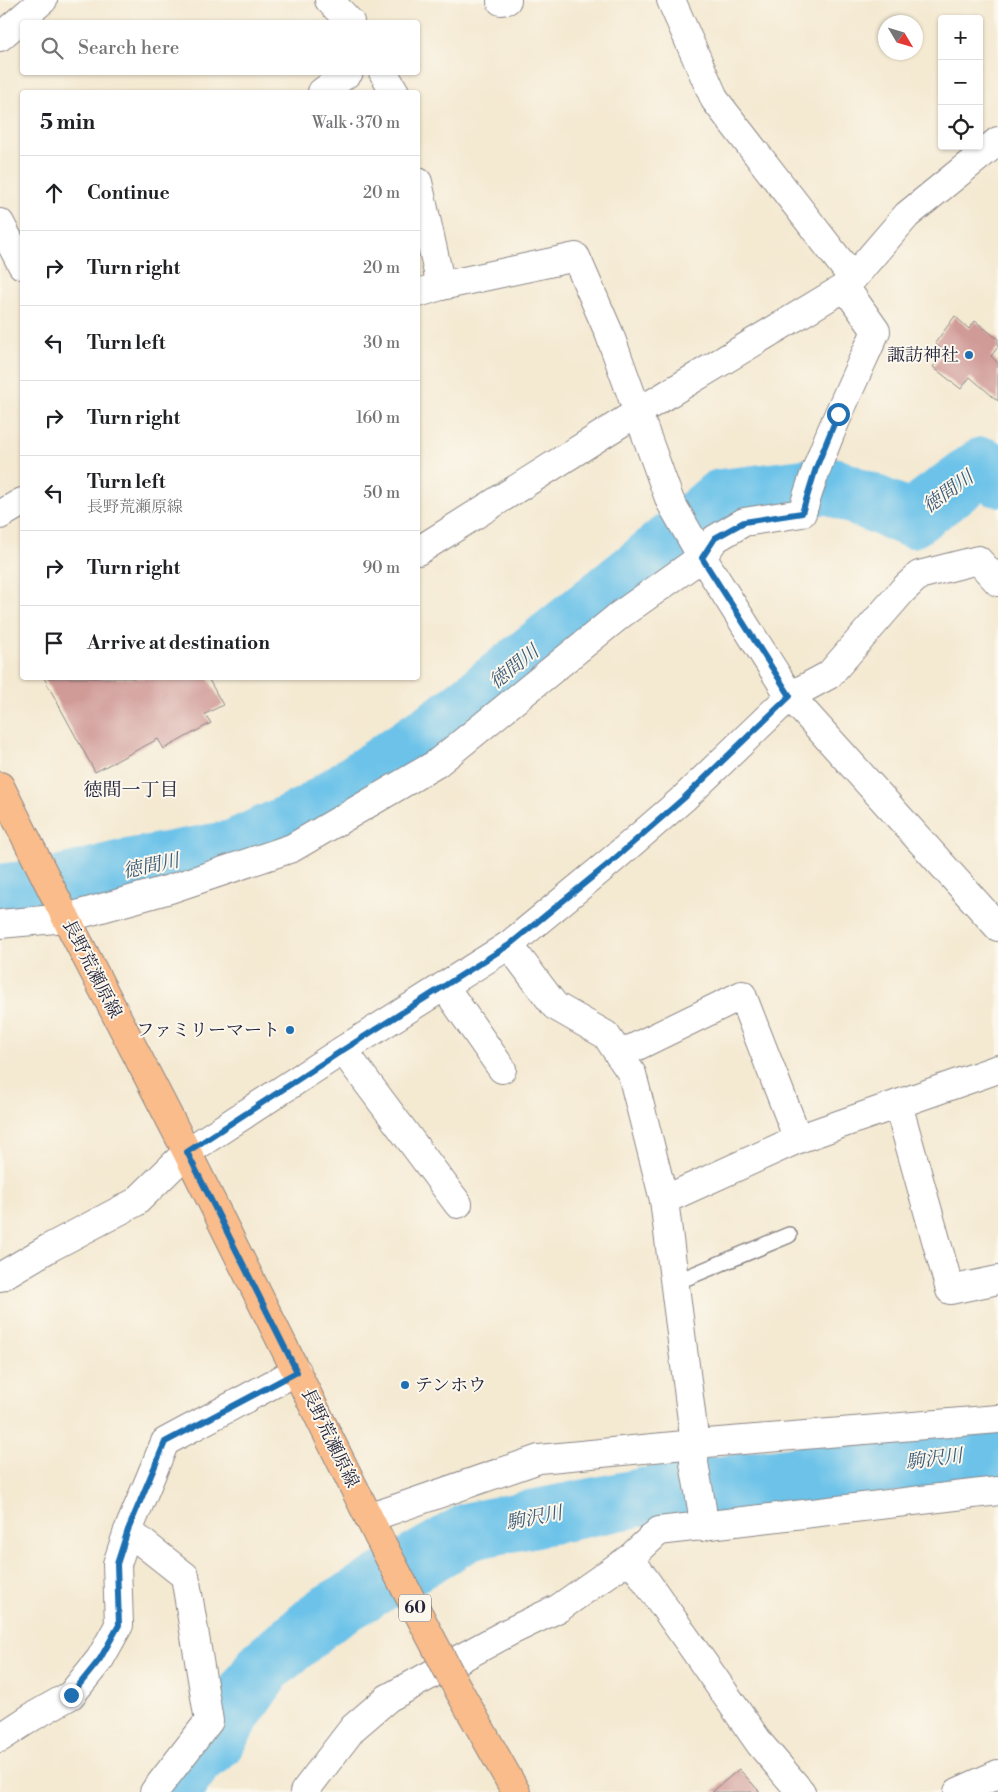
<!DOCTYPE html>
<meta charset="utf-8">
<style>
:root{--surface:#fff;--page:#f2f2f2;--text:#202124;--muted:#757577;--line:#e0e0e0}
body{margin:0;font-family:"Libre Bodoni","Noto Serif JP",serif;background:var(--page);color:var(--text)}
.controls{position:absolute;right:15px;top:15px;display:grid;overflow:hidden;border-radius:5px;box-shadow:0 1px 4px #0004}
.controls button{width:45px;height:45px;display:grid;place-items:center;padding:0;border:0;border-bottom:1px solid var(--line);background:var(--surface);color:var(--text);font:25px sans-serif}
.compass{position:absolute;left:878px;top:15px;width:45px;height:45px;border-radius:50%;background:var(--surface);box-shadow:0 1px 4px #0004;rotate:128deg}
.stop{position:absolute;width:15px;height:15px;margin:-11px;border:4px solid #1f6fb2;border-radius:50%;background:#fff}
.stop.end{background:#1f6fb2;border-color:#fff;box-shadow:0 1px 5px #0008}
.list{margin:0;padding:0;list-style:none}
h2{display:flex;justify-content:space-between;align-items:center;height:65px;margin:0;padding:0 20px;font-size:21px}
h2 small{font-size:16px;font-weight:400;color:var(--muted)}
.list li{display:grid;grid-template-columns:32px 1fr auto;gap:15px;align-items:center;box-sizing:border-box;height:75px;padding:0 20px;border-top:1px solid var(--line)}
.list b{display:block;font-size:19px;white-space:nowrap}
.list p{margin:0;font-size:16px;white-space:nowrap;color:var(--muted)}
.list em{font-size:16px;font-style:normal;color:var(--muted)}
.icon{flex:none;width:28px;height:28px;fill:none;stroke:currentColor;stroke-width:2;stroke-linecap:round;stroke-linejoin:round}
.map{position:relative;flex:none;width:998px;height:1792px;overflow:hidden}
.search{position:absolute;background:var(--surface);box-shadow:0 1px 4px #0004;left:20px;top:20px;width:400px;height:55px;display:flex;align-items:center;gap:12px;box-sizing:border-box;padding:0 18px;border-radius:5px;color:var(--muted);font-size:19px}
.panel{position:absolute;background:var(--surface);box-shadow:0 1px 4px #0004;left:20px;top:90px;width:400px;height:590px;border-radius:5px}
.map>svg:first-child{display:block}
.lines{fill:none;stroke-linecap:round;stroke-linejoin:round}
.river{stroke:#6cc2e9;stroke-width:58}
.building{fill:#d09a97}
.service-casing{stroke:#8b8686;stroke-width:18}
.minor-casing{stroke:#8b8686;stroke-width:30}
.primary-casing{stroke:#8b8686;stroke-width:30}
.service{stroke:#fff;stroke-width:15}
.minor{stroke:#fff;stroke-width:28}
.primary{stroke:#f9bc8a;stroke-width:28}
.primary-bridge-casing{stroke:#8b8686;stroke-width:30;stroke-linecap:butt}
.primary-bridge{stroke:#f9bc8a;stroke-width:28}
.route{stroke:#1f6fb2;stroke-width:6}
.poi-dot{fill:#1f6fb2;stroke:#fbf7ec;stroke-width:2}
.labels{text-anchor:middle;dominant-baseline:central;stroke-width:4;stroke-linejoin:round;paint-order:stroke}
.shield{fill:#fbf7ec;stroke:#636270;stroke-width:1}
.shield-label{font-size:16px;font-weight:bold;fill:#22223b}
.poi-label{font-size:18px;fill:#22223b;stroke:#fbf7ec;text-anchor:end}
.street-label{font-size:18px;fill:#22223b;stroke:#fbf7ec}
.water-label{font-size:19px;font-style:italic;fill:#3c5a78;stroke:#fbf7ec}
.neighbourhood-label{font-size:19px;fill:#22223b;stroke:#fbf7ec}
</style>
<div class="map">
<svg width="998" height="1792" viewBox="0 0 998 1792">
<rect width="100%" height="100%" fill="#fbf7ec"/>
<filter id="ink" filterUnits="userSpaceOnUse"><feTurbulence type="fractalNoise" baseFrequency=".02" numOctaves="2"/><feDisplacementMap in="SourceGraphic" scale="10" xChannelSelector="R" yChannelSelector="G"/><feConvolveMatrix kernelMatrix="1 2 1 2 8 2 1 2 1" color-interpolation-filters="sRGB"/></filter>
<filter id="wash" filterUnits="userSpaceOnUse"><feTurbulence type="fractalNoise" baseFrequency=".0096" numOctaves="4" result="noise"/><feDisplacementMap in="SourceGraphic" scale="20" xChannelSelector="R" yChannelSelector="G"/><feGaussianBlur stdDeviation="1.12" result="paint"/><feColorMatrix in="noise" values="0 0 0 0 0 0 0 0 0 0 0 0 0 0 0 0 0 1.4 0 .05"/><feComposite in="paint" operator="in"/></filter>
<g filter="url(#wash)">
<rect width="100%" height="100%" fill="#f4e9d1"/>
<g class="lines">
<g class="river">
<path d="M0,893L59,885L127,868L233,849L310,814L456,715L642,566L721,498L829,485L911,519L983,466L998,478"/>
<path d="M171,1792L194,1760L216,1741L236,1708L265,1666L327,1614L470,1531L648,1496L763,1479L998,1451"/>
</g>
</g>
<g id="blocks">
<g class="building">
<path d="M955,316L969,329L975,321L998,339V347L991,356L998,363V401L970,377L961,389L933,367L944,352L935,343Z"/>
<path d="M44,678H208L223,705L205,714L211,723L164,749L158,739L95,772Z"/>
<path d="M739,1769L760,1792H712Z"/>
</g>
</g>
</g>
<g filter="url(#ink)">
<use href="#blocks" fill-opacity="0" stroke="#8b8686" stroke-width="1"/>
<g class="lines">
<defs>
<path id="service" d="M676,1282L789,1235"/>
<g id="minor">
<path d="M329,0L350,22"/>
<path d="M671,0L715,100L852,277"/>
<path d="M501,1L507,0"/>
<path d="M0,37L43,0"/>
<path d="M383,72L395,92"/>
<path d="M322,92L349,72"/>
<path d="M418,182L441,286"/>
<path d="M0,223L22,265"/>
<path d="M418,293L441,286L576,257L609,333L670,501L702,557L790,696L998,927"/>
<path d="M0,515L22,502"/>
<path d="M418,551L638,412L845,287L907,215L998,141"/>
<path d="M0,924L66,918L170,889L292,848L436,764L620,615L702,557L715,539L744,522L802,513C820,450 849,391 876,331L845,287"/>
<path d="M509,945L555,1006L606,1035L632,1074L664,1200L695,1444L694,1463L702,1509V1527"/>
<path d="M444,986L502,1069"/>
<path d="M343,1050L458,1204"/>
<path d="M619,1055L742,995L798,1139"/>
<path d="M898,1104L950,1290L998,1280"/>
<path d="M664,1200L798,1139L998,1069"/>
<path d="M0,1277L49,1248L136,1202L187,1152L343,1050L509,945L611,861L684,798L790,696L829,675L903,590L919,575L978,560L998,582"/>
<path d="M369,1518L539,1459L695,1444L998,1419"/>
<path d="M630,1558L760,1744L801,1792"/>
<path d="M0,1738L32,1717L71,1695L100,1659L119,1625L117,1564L128,1531"/>
<path d="M154,1792L209,1721L185,1576L128,1531L165,1442L297,1371"/>
<path d="M304,1792L353,1728L388,1698L509,1632L559,1608L630,1558L659,1531L998,1491"/>
<path d="M958,1792L998,1774"/>
</g>
<g id="primary">
<path d="M0,786L66,918L187,1152L378,1536"/>
<path d="M453,1680L516,1792"/>
</g>
</defs>
<use href="#service" class="service-casing"/>
<use href="#minor" class="minor-casing"/>
<use href="#primary" class="primary-casing"/>
<use href="#service" class="service"/>
<use href="#minor" class="minor"/>
<use href="#primary" class="primary"/>
<defs>
<path id="primary-bridge" d="M378,1536L453,1680"/>
</defs>
<use href="#primary-bridge" class="primary-bridge-casing"/>
<use href="#primary-bridge" class="primary-bridge"/>
</g>
</g>
<g class="lines" filter="url(#ink)">
<path class="route" d="M71,1695L100,1659L119,1625L117,1564L128,1530L165,1442L297,1372L187,1152L343,1050L509,945L612,861L684,798L790,696L702,558L715,538L744,522L802,513L816,468L838,414"/>
</g>
<g class="poi-dot">
<circle cx="969" cy="355" r="5"/>
<circle cx="290" cy="1030" r="5"/>
<circle cx="405" cy="1385" r="5"/>
</g>
<g class="labels">
<rect class="shield" x="399" y="1594.5" width="32" height="27" rx="4"/>
<g class="shield-label">
<text x="415" y="1608">60</text>
</g>
<g class="poi-label">
<text x="959" y="355">諏訪神社</text>
<text x="280" y="1030">ファミリーマート</text>
<text x="415" y="1385" text-anchor="start">テンホウ</text>
</g>
<g class="street-label">
<text transform="translate(92 969) rotate(63)">長野荒瀬原線</text>
<text transform="translate(330 1438) rotate(64)">長野荒瀬原線</text>
</g>
<g class="water-label">
<text transform="translate(948 492) rotate(-36)">徳間川</text>
<text transform="translate(514 667) rotate(-39)">徳間川</text>
<text transform="translate(151 866) rotate(-12)">徳間川</text>
<text transform="translate(934 1459) rotate(-7)">駒沢川</text>
<text transform="translate(534 1518) rotate(-11)">駒沢川</text>
</g>
<g class="neighbourhood-label">
<text x="131" y="790">徳間一丁目</text>
</g>
</g>
</svg>
<div class="controls">
<button>+</button>
<button>−</button>
<button><svg class="icon" aria-label="locate" viewBox="0 0 24 24"><circle cx="12" cy="12" r="6"/><path d="M12 2v4M12 18v4M2 12h4M18 12h4"/></svg></button>
</div>
<svg class="compass" viewBox="-18 -18 36 36"><path d="M0-13l5 13h-10z" fill="#e53935"/><path d="M0 13l5-13h-10z" fill="#757577"/></svg>
<div class="stop" style="left:838px;top:414px"></div>
<div class="stop end" style="left:71px;top:1695px"></div>
<div class="search"><svg class="icon" aria-label="search" viewBox="0 0 24 24"><circle cx="10" cy="10" r="6"/><path d="M15 15l6 6"/></svg>Search here</div>
<section class="panel">
<h2>5 min<small>Walk · 370 m</small></h2>
<ul class="list">
<li><svg class="icon" aria-label="ahead" viewBox="0 0 24 24"><path d="M12 20V5M6 11l6-6 6 6"/></svg><div><b>Continue</b></div><em>20 m</em></li>
<li><svg class="icon" aria-label="right" viewBox="0 0 24 24"><path d="M7 20v-9h11M14 6l5 5-5 5"/></svg><div><b>Turn right</b></div><em>20 m</em></li>
<li><svg class="icon" aria-label="left" viewBox="0 0 24 24"><path d="M17 20v-9H6M10 6l-5 5 5 5"/></svg><div><b>Turn left</b></div><em>30 m</em></li>
<li><svg class="icon" aria-label="right" viewBox="0 0 24 24"><path d="M7 20v-9h11M14 6l5 5-5 5"/></svg><div><b>Turn right</b></div><em>160 m</em></li>
<li><svg class="icon" aria-label="left" viewBox="0 0 24 24"><path d="M17 20v-9H6M10 6l-5 5 5 5"/></svg><div><b>Turn left</b><p>長野荒瀬原線</p></div><em>50 m</em></li>
<li><svg class="icon" aria-label="right" viewBox="0 0 24 24"><path d="M7 20v-9h11M14 6l5 5-5 5"/></svg><div><b>Turn right</b></div><em>90 m</em></li>
<li><svg class="icon" aria-label="arrive" viewBox="0 0 24 24"><path d="M6 21V4h12l-3 4 3 4H6"/></svg><div><b>Arrive at destination</b></div></li>
</ul>
</section>
</div>
